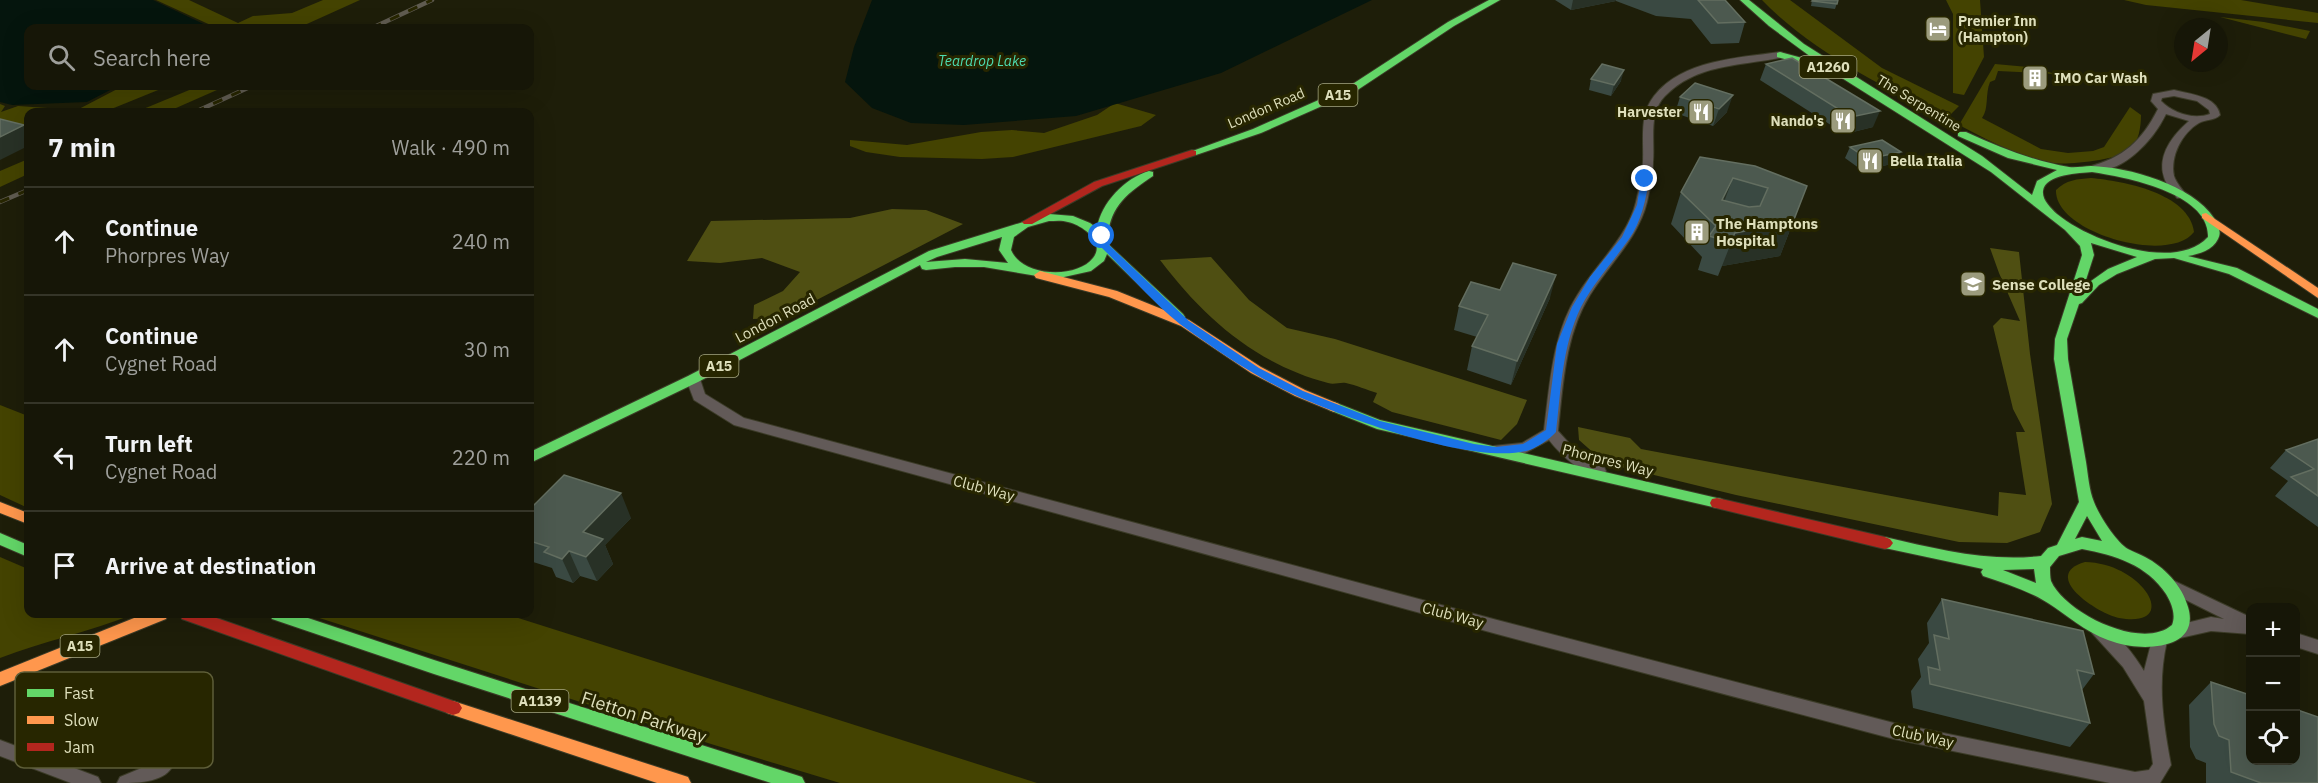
<!DOCTYPE html>
<meta charset="utf-8">
<style>
:root{--surface:#161607;--page:#1f1f11;--text:#f1f3f6;--muted:#9e9f9b;--line:#353528}
body{margin:0;font-family:"IBM Plex Sans",sans-serif;background:var(--page);color:var(--text)}
.controls{position:absolute;right:18px;bottom:18px;display:grid;overflow:hidden;border-radius:12px;box-shadow:0 6px 24px #0002}
.controls button{width:54px;height:54px;display:grid;place-items:center;padding:0;border:0;border-bottom:2px solid var(--line);background:var(--surface);color:var(--text);font:30px sans-serif}
.compass{position:absolute;left:2174px;top:18px;width:54px;height:54px;border-radius:50%;background:var(--surface);box-shadow:0 6px 24px #0002;rotate:210deg}
.stop{position:absolute;width:18px;height:18px;margin:-14px;border:4px solid #1a73e8;border-radius:50%;background:#fff}
.stop.end{background:#1a73e8;border-color:#fff;box-shadow:0 2px 6px #0008}
.list{margin:0;padding:0;list-style:none}
h2{display:flex;justify-content:space-between;align-items:center;height:78px;margin:0;padding:0 24px;font-size:26px}
h2 small{font-size:20px;font-weight:400;color:var(--muted)}
.list li{display:grid;grid-template-columns:39px 1fr auto;gap:18px;align-items:center;box-sizing:border-box;height:108px;padding:0 24px;border-top:2px solid var(--line)}
.list b{display:block;font-size:22px;white-space:nowrap}
.list p{margin:0;font-size:20px;white-space:nowrap;color:var(--muted)}
.list em{font-size:20px;font-style:normal;color:var(--muted)}
.icon{flex:none;width:33px;height:33px;fill:none;stroke:currentColor;stroke-width:2;stroke-linecap:round;stroke-linejoin:round}
.map{position:relative;flex:none;width:2318px;height:783px;overflow:hidden}
.search{position:absolute;background:var(--surface);box-shadow:0 6px 24px #0002;left:24px;top:24px;width:510px;height:66px;display:flex;align-items:center;gap:15px;box-sizing:border-box;padding:0 21px;border-radius:12px;color:var(--muted);font-size:22px}
.panel{position:absolute;background:var(--surface);box-shadow:0 6px 24px #0002;left:24px;top:108px;width:510px;height:510px;border-radius:12px}
.map>svg:first-child{display:block}
.green{fill:#444301}
.forest{fill:#4f4f12}
.water{fill:#05150d}
.lines{fill:none;stroke-linecap:round;stroke-linejoin:round}
.street-casing{stroke:#3b3b27;stroke-width:2}
.fast-casing{stroke:#3b3b27;stroke-width:2}
.slow-casing{stroke:#3b3b27;stroke-width:2}
.jam-casing{stroke:#3b3b27;stroke-width:2}
.street{fill:#625a58;fill-rule:evenodd}
.fast{fill:#63d668;fill-rule:evenodd}
.slow{fill:#ff974d;fill-rule:evenodd}
.jam{fill:#b3261e;fill-rule:evenodd}
.rail-casing{stroke:#5f5b50;stroke-width:4.5}
.rail{stroke:#272600;stroke-width:3;stroke-dasharray:10;stroke-linecap:butt}
.wall{fill:#3a4942}
.shaded-wall{fill:#283126}
.building{fill:#4c594f;stroke:#636e60;stroke-width:1.5;fill-rule:evenodd}
.route{fill:#1a73e8}
.labels{text-anchor:middle;dominant-baseline:central;stroke-width:6;stroke-linejoin:round;paint-order:stroke}
.far-poi-label{font-size:14px;font-weight:bold;fill:#dedfbb;stroke:#272600;text-anchor:start}
.far-water-label{font-size:14px;font-style:italic;fill:#4dddb1;stroke:#272600}
.shield{fill:#272600;stroke:#a7a883;stroke-width:1.5}
.shield-label{font-size:14px;font-weight:bold;fill:#dedfbb}
.far-street-label{font-size:14px;fill:#dedfbb;stroke:#272600}
.poi-label{font-size:15px;font-weight:bold;fill:#dedfbb;stroke:#272600;text-anchor:start}
.street-label{font-size:15px;fill:#dedfbb;stroke:#272600}
.near-street-label{font-size:18px;fill:#dedfbb;stroke:#272600}
.key{fill:#272600;stroke:#5e5e38;stroke-width:1.5}
.key-label{font-size:16px;fill:#dedfbb}
</style>
<div class="map">
<svg width="2318" height="783" viewBox="0 0 2318 783">
<rect width="100%" height="100%" fill="#1e1e09"/>
<g class="green">
<path d="M156,0H189L238,23L253,16L292,13L323,0H360L298,28H217Z"/>
<path d="M1762,0H1790L1882,68L1959,106L1947,118C1885,88 1810,50 1762,0Z"/>
<path d="M1946,0H1980L1984,57L1964,95L1953,93V14Z"/>
<path d="M2124,0H2241L2318,13V23L2146,5Z"/>
<path d="M2220,17L2264,22L2310,31L2306,39Z"/>
<path d="M1995,64L2028,67L2056,74L1998,71L1995,80L1990,82C1985,94 1989,109 1982,118L2041,149L2068,153L2093,151L2104,147L2130,107L2141,115C2141,126 2139,142 2130,150C2117,160 2069,165 2053,163C2020,157 1989,141 1959,125Z"/>
<path d="M123,86H168L104,112H28V127H0V104L5,106L1,112L18,106L77,110Z"/>
<path d="M199,86H226L167,112H136Z"/>
<path d="M1115,103L1156,115L1141,126L1013,157L982,159L900,157L866,152L850,146V140L907,145L981,132L1012,130L1044,133L1097,115Z"/>
<path d="M28,159V174L0,187V171Z"/>
<path d="M2091,178C2123,181 2189,193 2194,232C2169,265 2054,233 2056,190C2066,180 2077,179 2091,178Z"/>
<path d="M0,405L28,416V508L0,495Z"/>
<path d="M0,557L28,569V614H134C90,632 44,641 0,658Z"/>
<path d="M2085,562C2144,563 2182,629 2119,618C2098,614 2039,575 2085,562Z"/>
<path d="M307,614H506L1037,783H840L711,744Z"/>
</g>
<g class="forest">
<path d="M892,209L926,210L963,224L782,318L753,319L754,305L783,291L800,272L762,258L720,263L687,261L711,221L850,218Z"/>
<path d="M1990,248L2019,252L2030,354L2052,504L2040,532L2007,543L1959,542L1736,495L1605,463L1579,440L1578,427L1630,438L1641,449L1998,516L1999,492L2026,495L2016,432H2025L2013,409L1993,326L2001,318L2020,321L1999,273Z"/>
<path d="M1211,257L1249,300L1287,328L1335,339L1527,400L1517,424L1501,440L1392,412L1373,402L1377,393C1367,390 1356,385 1346,383C1340,382 1334,385 1328,383C1256,364 1204,318 1160,260Z"/>
</g>
<g class="water">
<path d="M0,0H153L212,28H28V86H118L87,102L12,105L0,102Z"/>
<path d="M872,0H1372L1221,73L1076,116L964,125L911,123L872,108L845,82L854,47Z"/>
</g>
<g class="lines">
<defs>
<g id="street">
<path d="M1780,52L1783,53V57C1742,66 1697,63 1665,96C1648,113 1655,141 1653,162C1653,175 1650,189 1647,202C1638,239 1609,264 1590,295C1565,335 1563,385 1558,431L1577,452L1604,467L1606,471L1604,475C1586,480 1559,453 1549,440L1525,453L1493,454L1491,450L1493,446L1522,443L1544,430C1550,384 1552,334 1578,294C1597,263 1627,238 1636,202C1639,189 1642,175 1643,162C1644,139 1639,115 1654,96C1682,60 1738,58 1780,52Z"/>
<path d="M2174,90C2190,94 2217,96 2220,115C2214,121 2206,119 2199,123C2182,133 2170,156 2174,176C2176,183 2183,190 2187,196L2185,198H2177C2173,192 2166,185 2164,177C2157,155 2173,135 2189,121L2166,114C2153,141 2121,176 2088,171V167C2123,158 2142,141 2158,109L2151,101L2153,94ZM2174,96L2197,101L2209,110L2210,114C2193,120 2173,113 2161,101L2162,98Z"/>
<path d="M693,375L700,379L705,394L744,418L1497,620L1894,723L2135,772L2149,770L2153,764L2144,701L2123,667L2092,633L2094,628C2112,622 2136,658 2144,671L2153,636L2159,634L2165,636L2167,641C2157,684 2163,722 2171,765L2160,783H2110L1894,739L1497,634L734,425L694,400L686,379Z"/>
<path d="M2170,579L2250,617V634L2211,631L2180,638L2174,636L2172,631L2174,626L2211,617L2224,619L2164,589L2162,585L2164,581Z"/>
<path d="M2296,633L2318,640V654L2296,647Z"/>
<path d="M0,740L98,777L101,783H71L0,756Z"/>
<path d="M163,759L169,761L172,767C163,783 135,783 117,783L120,777Z"/>
</g>
<g id="fast">
<path d="M1489,0H1500L1454,26L1356,91L1261,133L1196,155H1188L1187,153L1253,129L1348,87L1448,22Z"/>
<path d="M1740,0H1749L1804,44L1982,156L2032,195L2037,181L2057,170L2008,158L1958,136V132H1966C1999,147 2033,161 2069,167C2076,168 2084,166 2091,166C2129,167 2192,185 2214,218C2218,225 2222,232 2218,239C2213,250 2199,254 2188,256L2237,268L2318,309V318L2229,274L2174,258L2155,259L2117,274L2099,285L2082,303L2079,304L2067,339L2068,359C2074,393 2080,428 2086,462C2088,474 2089,490 2094,502C2099,515 2116,542 2128,549C2133,552 2140,554 2145,557C2164,567 2182,585 2188,607C2201,650 2143,651 2117,643C2092,636 2074,621 2054,607C2033,592 2007,584 1983,576L1981,572L1983,569L1880,547L1877,543L1880,539L1885,537C1937,549 1987,562 2041,556L2048,548L2057,545L2079,502L2054,359L2055,339L2082,255L2080,246L2065,230L1991,172L1826,68L1769,26ZM2092,172C2125,177 2210,193 2208,237C2175,273 2088,240 2057,214C2051,208 2042,200 2043,191C2045,174 2080,173 2092,172ZM2091,243L2137,257L2108,269L2084,286L2094,255ZM2087,516L2102,541L2082,537L2075,539ZM2082,549C2115,555 2147,565 2166,594C2172,604 2176,615 2172,625C2142,651 2065,613 2051,581C2050,577 2050,571 2050,567L2059,556ZM2034,569L2036,583L2003,570Z"/>
<path d="M1780,52L1817,62L1819,64L1814,67L1777,57V53Z"/>
<path d="M1149,171L1153,172V176C1129,192 1110,206 1108,236L1105,239L1107,243L1183,314L1185,317L1183,320H1175L1107,254L1104,261L1091,271L1055,279L984,267H955L926,270L922,269L920,265L698,382L530,463V452L688,376L929,251L1049,214L1073,216L1090,223L1097,228C1101,203 1125,178 1149,171ZM1049,221C1055,221 1062,220 1068,222C1082,225 1106,242 1093,258C1077,279 1022,277 1011,250L1014,237L1028,227ZM1002,237L999,250L1008,263L965,259L926,262L937,257Z"/>
<path d="M1334,402L1380,420L1717,498L1722,499L1724,503L1722,507L1717,508L1377,429L1329,410L1327,407Z"/>
<path d="M0,533L28,545V557L0,545Z"/>
<path d="M270,614H296L434,660L796,775L802,777L805,783H771L434,674L272,619Z"/>
</g>
<g id="slow">
<path d="M2206,213L2318,288V298L2202,218V214Z"/>
<path d="M1040,271L1117,291L1189,320L1261,367L1305,390L1339,404L1341,407L1334,412L1295,396L1251,373L1181,326L1109,297L1036,278L1034,275Z"/>
<path d="M0,502L28,513V524L0,513Z"/>
<path d="M144,614H168L166,619L0,686V672Z"/>
<path d="M453,701L682,775L688,777L691,783H657L447,713L444,708L447,703Z"/>
</g>
<g id="jam">
<path d="M1192,150L1196,151V155L1102,186L1032,224H1024L1022,222L1094,182Z"/>
<path d="M1717,498L1885,537L1890,539L1893,543L1890,547L1885,549L1712,507L1710,503L1712,499Z"/>
<path d="M180,614H205L459,703L462,708L459,713L453,715L182,619Z"/>
</g>
</defs>
<use href="#street" class="street-casing"/>
<use href="#fast" class="fast-casing"/>
<use href="#slow" class="slow-casing"/>
<use href="#jam" class="jam-casing"/>
<use href="#street" class="street"/>
<use href="#fast" class="fast"/>
<use href="#slow" class="slow"/>
<use href="#jam" class="jam"/>
<defs>
<g id="rail">
<path d="M372,28L432,0"/>
<path d="M195,112L252,86"/>
<path d="M0,202L28,190"/>
</g>
</defs>
<use href="#rail" class="rail-casing"/>
<use href="#rail" class="rail"/>
</g>
<g class="wall">
<path d="M1555,0H1725L1745,22L1739,43L1711,44L1691,19L1656,16L1616,1L1571,10Z"/>
<path d="M1812,0H1838L1835,9L1811,6Z"/>
<path d="M1766,64L1873,127L1845,134L1760,80Z"/>
<path d="M1591,79L1621,81L1611,96L1589,90Z"/>
<path d="M1680,97L1727,112L1713,126L1675,113Z"/>
<path d="M1850,147L1895,163L1863,171L1845,158Z"/>
<path d="M1700,157L1807,186L1780,256L1722,266L1718,276L1698,270L1702,257L1671,224L1681,192Z"/>
<path d="M1500,290L1550,298L1511,385L1467,370L1472,346L1477,337L1454,330L1459,306Z"/>
<path d="M2318,439V527L2275,496L2288,481L2270,468L2286,450Z"/>
<path d="M530,509L631,518L605,545L613,564L597,581L580,576L573,583L556,577L552,568L530,561Z"/>
<path d="M1942,599L2094,674L2082,690L2090,723L2070,747L1913,708L1911,691L1921,677L1918,659L1929,643L1927,623Z"/>
<path d="M2211,682L2318,783H2206V763L2196,759L2190,747L2189,705Z"/>
</g>
<g class="shaded-wall">
<path d="M1573,0H1616V1L1571,10Z"/>
<path d="M1624,70L1621,81L1611,96L1614,85Z"/>
<path d="M1733,95L1727,112L1713,126L1719,109Z"/>
<path d="M1880,111L1873,127L1845,134L1851,117Z"/>
<path d="M24,125L28,131V146L0,160V137Z"/>
<path d="M1901,152L1895,163L1863,171L1868,159Z"/>
<path d="M1733,178L1721,210L1722,200Z"/>
<path d="M1793,222L1780,256L1722,266L1718,276L1735,233Z"/>
<path d="M1556,275L1550,298L1511,385L1517,361Z"/>
<path d="M621,493L631,518L605,545L613,564L597,581L586,557L583,532Z"/>
<path d="M569,551L580,576L573,583L562,559Z"/>
</g>
<g class="building">
<path d="M1698,0H1725L1745,22L1718,23Z"/>
<path d="M1813,0H1838L1837,4L1812,1Z"/>
<path d="M1792,58L1880,111L1851,117L1766,64Z"/>
<path d="M1602,64L1624,70L1614,85L1591,79Z"/>
<path d="M1695,83L1733,95L1719,109L1680,97Z"/>
<path d="M0,119L24,125L0,137Z"/>
<path d="M1882,140L1901,152L1868,159L1850,147Z"/>
<path d="M1700,157L1755,166L1807,186L1793,222L1735,233L1730,242L1709,236L1716,226L1681,192ZM1733,178L1768,188L1760,206L1749,207L1722,200Z"/>
<path d="M1513,263L1556,275L1517,361L1472,346L1488,315L1459,306L1471,282L1500,290Z"/>
<path d="M2318,439V496L2291,477L2314,469L2286,450Z"/>
<path d="M564,475L621,493L583,532L603,539L586,557L569,551L562,559L544,552L549,547L530,541V509Z"/>
<path d="M1942,599L2083,631L2094,674L2077,670L2090,723L1930,684L1928,667L1940,670L1934,635L1949,639Z"/>
<path d="M2211,682L2250,695V760H2295V709L2318,717V783H2261L2231,772L2229,740L2219,736L2214,724Z"/>
</g>
<path class="route" d="M1645,177L1649,179C1646,200 1641,222 1629,239C1613,262 1594,282 1581,307C1562,346 1561,390 1556,432C1550,439 1535,449 1526,451C1471,464 1348,419 1297,396C1257,378 1219,352 1184,327C1157,307 1127,272 1102,248L1098,236L1105,234L1109,245L1189,321L1259,368L1303,391L1380,421L1474,444L1496,447L1523,444L1546,430L1557,344L1572,307L1590,277L1622,237L1637,205L1641,179Z"/>
<defs>
<symbol id="hotel-square" viewBox="-11 -11 22 22"><rect x="-9" y="-9" width="18" height="18" rx="4" fill="#9b9b7d" stroke="#272600"/><path d="M-6-4.5h1.5V1H6V5H4.5V3h-9V5H-6ZM-4 0a1.8 1.8 0 1 1 3.6 0ZM.5 0V-2.5h3Q6-2.5 6 0Z" fill="#fff"/></symbol>
<symbol id="building-square" viewBox="-11 -11 22 22"><rect x="-9" y="-9" width="18" height="18" rx="4" fill="#9b9b7d" stroke="#272600"/><path d="M-4-6H4V6H1V3H-1V6H-4ZM-2.5-4.3h1.7v1.8h-1.7ZM.8-4.3h1.7v1.8H.8ZM-2.5-1h1.7V.8h-1.7ZM.8-1h1.7V.8H.8Z" fill="#fff"/></symbol>
<symbol id="restaurant-square" viewBox="-11 -11 22 22"><rect x="-9" y="-9" width="18" height="18" rx="4" fill="#9b9b7d" stroke="#272600"/><path d="M-5-6h1v4h1v-4h1v4h1v-4h1v5L-1.5 .5V6h-2V.5L-5-1ZM5-6V6H3V1.5H1.5Q1.5-4 5-6Z" fill="#fff"/></symbol>
<symbol id="university-square" viewBox="-11 -11 22 22"><rect x="-9" y="-9" width="18" height="18" rx="4" fill="#9b9b7d" stroke="#272600"/><path d="M0-5L7-2L0 1L-7-2ZM-4 1L0 2.5L4 1V4Q0 6-4 4Z" fill="#fff"/></symbol>
</defs>
<g fill-rule="evenodd">
<use href="#hotel-square" x="1923" y="14" width="30" height="30"/>
<use href="#building-square" x="2020" y="63" width="30" height="30"/>
<use href="#restaurant-square" x="1686" y="97" width="30" height="30"/>
<use href="#restaurant-square" x="1828" y="106" width="30" height="30"/>
<use href="#restaurant-square" x="1855" y="146" width="30" height="30"/>
<use href="#building-square" x="1682" y="217" width="30" height="30"/>
<use href="#university-square" x="1958" y="269" width="30" height="30"/>
</g>
<g class="labels">
<g class="far-poi-label">
<text x="1958" y="21">Premier Inn<tspan x="1958" dy="16">(Hampton)</tspan></text>
<text x="2054" y="78">IMO Car Wash</text>
<text x="1682" y="112" text-anchor="end">Harvester</text>
<text x="1824" y="121" text-anchor="end">Nando's</text>
<text x="1890" y="161">Bella Italia</text>
</g>
<g class="far-water-label">
<text x="982" y="61">Teardrop Lake</text>
</g>
<g class="shield">
<rect x="1799.5" y="56" width="57" height="22" rx="4.5"/>
<rect x="1318.5" y="84" width="39" height="22" rx="4.5"/>
<rect x="699.5" y="355" width="39" height="22" rx="4.5"/>
<rect x="60.5" y="635" width="39" height="22" rx="4.5"/>
<rect x="511.5" y="690" width="57" height="22" rx="4.5"/>
</g>
<g class="shield-label">
<text x="1828" y="67">A1260</text>
<text x="1338" y="95">A15</text>
<text x="719" y="366">A15</text>
<text x="80" y="646">A15</text>
<text x="540" y="701">A1139</text>
</g>
<g class="far-street-label">
<text transform="translate(1919 103) rotate(31)">The Serpentine</text>
<text transform="translate(1266 108) rotate(-23)">London Road</text>
</g>
<g class="poi-label">
<text x="1716" y="223">The Hamptons<tspan x="1716" dy="17">Hospital</tspan></text>
<text x="1992" y="284">Sense College</text>
</g>
<g class="street-label">
<text transform="translate(775 318) rotate(-28)">London Road</text>
<text transform="translate(1608 460) rotate(14)">Phorpres Way</text>
<text transform="translate(984 488) rotate(15)">Club Way</text>
<text transform="translate(1453 615) rotate(15)">Club Way</text>
<text transform="translate(1923 736) rotate(12)">Club Way</text>
</g>
<g class="near-street-label">
<text transform="translate(644 717) rotate(18)">Fletton Parkway</text>
</g>
</g>
<rect x="15" y="672" width="198" height="96" rx="9" class="key"/>
<rect x="27" y="689" width="27" height="8" fill="#63d668"/>
<rect x="27" y="716" width="27" height="8" fill="#ff974d"/>
<rect x="27" y="743" width="27" height="8" fill="#b3261e"/>
<g class="key-label">
<text x="64" y="699">Fast</text>
<text x="64" y="726">Slow</text>
<text x="64" y="753">Jam</text>
</g>
</svg>
<div class="controls">
<button>+</button>
<button>−</button>
<button><svg class="icon" aria-label="locate" viewBox="0 0 24 24"><circle cx="12" cy="12" r="6"/><path d="M12 2v4M12 18v4M2 12h4M18 12h4"/></svg></button>
</div>
<svg class="compass" viewBox="-18 -18 36 36"><path d="M0-13l5 13h-10z" fill="#e53935"/><path d="M0 13l5-13h-10z" fill="#9e9f9b"/></svg>
<div class="stop" style="left:1102px;top:236px"></div>
<div class="stop end" style="left:1645px;top:179px"></div>
<div class="search"><svg class="icon" aria-label="search" viewBox="0 0 24 24"><circle cx="10" cy="10" r="6"/><path d="M15 15l6 6"/></svg>Search here</div>
<section class="panel">
<h2>7 min<small>Walk · 490 m</small></h2>
<ul class="list">
<li><svg class="icon" aria-label="ahead" viewBox="0 0 24 24"><path d="M12 20V5M6 11l6-6 6 6"/></svg><div><b>Continue</b><p>Phorpres Way</p></div><em>240 m</em></li>
<li><svg class="icon" aria-label="ahead" viewBox="0 0 24 24"><path d="M12 20V5M6 11l6-6 6 6"/></svg><div><b>Continue</b><p>Cygnet Road</p></div><em>30 m</em></li>
<li><svg class="icon" aria-label="left" viewBox="0 0 24 24"><path d="M17 20v-9H6M10 6l-5 5 5 5"/></svg><div><b>Turn left</b><p>Cygnet Road</p></div><em>220 m</em></li>
<li><svg class="icon" aria-label="arrive" viewBox="0 0 24 24"><path d="M6 21V4h12l-3 4 3 4H6"/></svg><div><b>Arrive at destination</b></div></li>
</ul>
</section>
</div>
